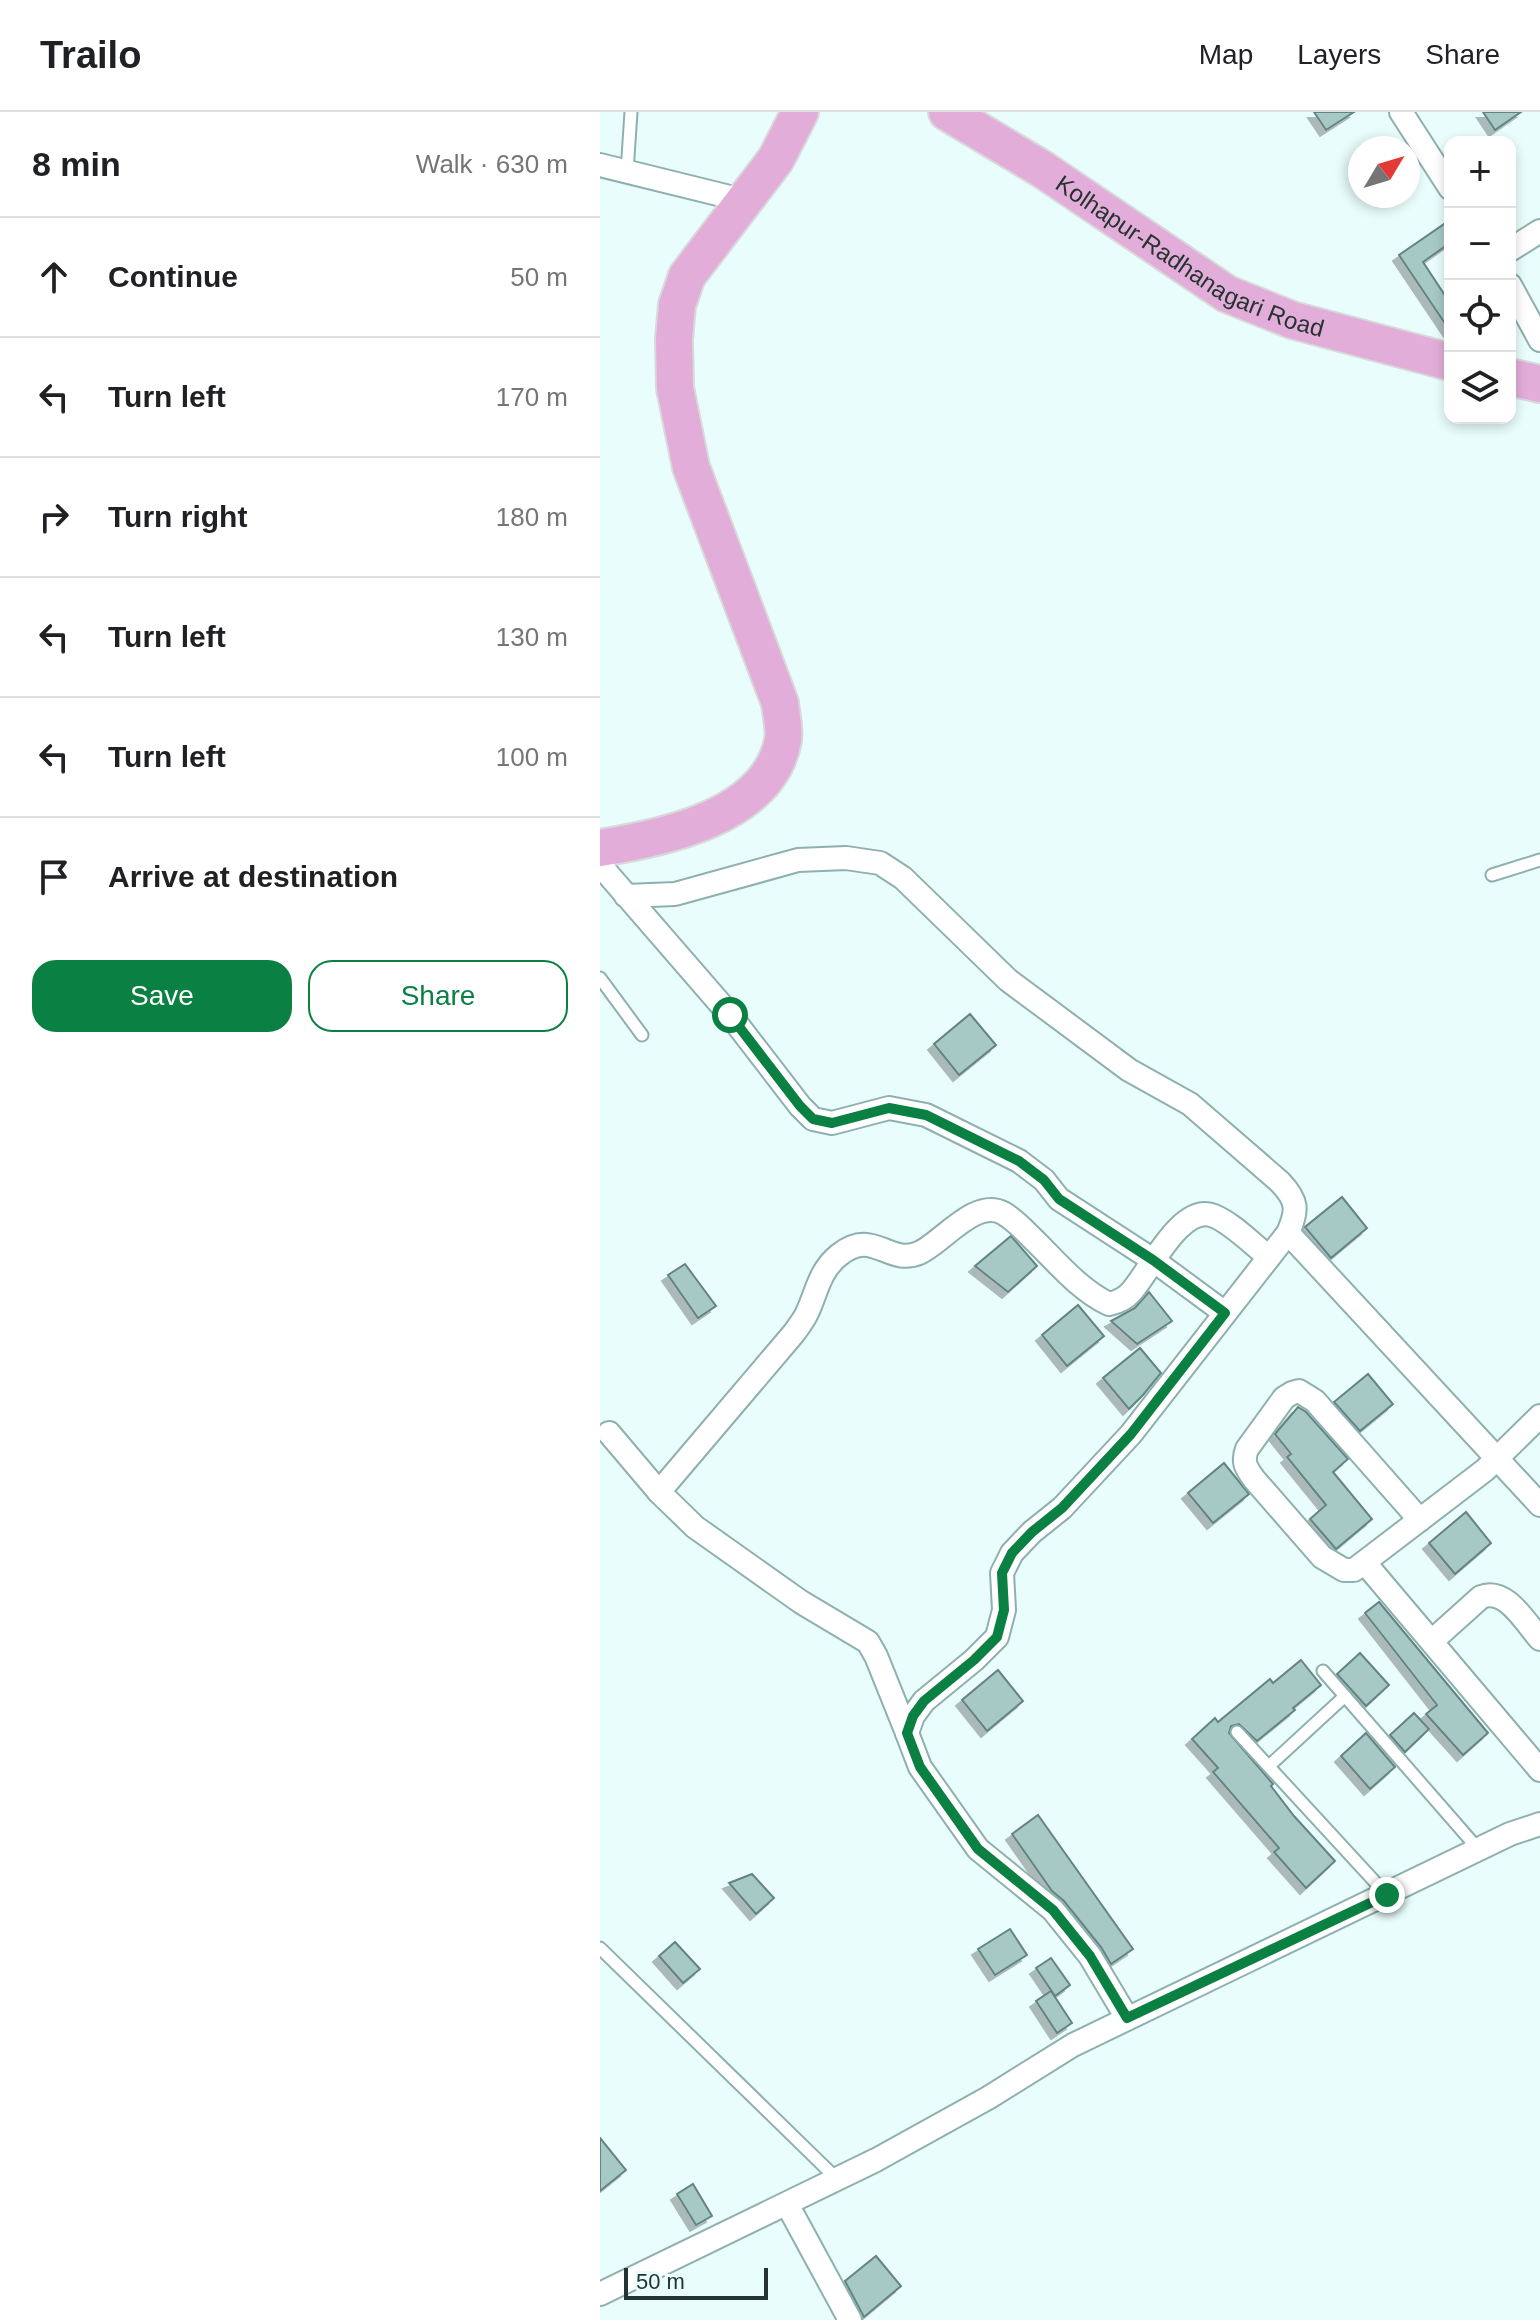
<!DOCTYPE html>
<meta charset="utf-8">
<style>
:root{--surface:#fff;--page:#f2f2f2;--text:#202124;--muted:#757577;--line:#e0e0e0;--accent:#0b8043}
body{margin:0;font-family:Arial,sans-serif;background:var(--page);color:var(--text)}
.controls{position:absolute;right:24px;top:24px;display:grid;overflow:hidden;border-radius:16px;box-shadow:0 4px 12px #0003}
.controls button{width:72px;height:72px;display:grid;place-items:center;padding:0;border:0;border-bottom:2px solid var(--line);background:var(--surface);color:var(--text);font:40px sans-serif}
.compass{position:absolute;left:748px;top:24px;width:72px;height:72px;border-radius:50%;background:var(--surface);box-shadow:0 4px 12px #0003;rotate:52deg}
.scale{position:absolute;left:24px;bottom:20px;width:144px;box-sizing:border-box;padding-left:8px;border:4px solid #253332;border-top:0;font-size:22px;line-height:28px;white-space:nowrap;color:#253332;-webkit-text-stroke:6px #e9fefc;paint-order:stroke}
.stop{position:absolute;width:24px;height:24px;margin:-18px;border:6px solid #0b8043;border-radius:50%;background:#fff}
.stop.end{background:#0b8043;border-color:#fff;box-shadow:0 2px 8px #0008}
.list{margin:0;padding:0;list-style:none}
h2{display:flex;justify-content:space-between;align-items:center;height:104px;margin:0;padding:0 32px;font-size:34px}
h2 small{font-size:26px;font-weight:400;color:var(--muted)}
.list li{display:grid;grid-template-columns:52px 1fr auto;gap:24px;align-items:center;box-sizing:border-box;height:120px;padding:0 32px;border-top:2px solid var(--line)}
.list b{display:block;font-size:30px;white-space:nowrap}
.list em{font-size:26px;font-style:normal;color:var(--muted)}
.actions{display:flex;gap:16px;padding:24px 32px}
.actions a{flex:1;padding:18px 0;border:2px solid var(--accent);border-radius:24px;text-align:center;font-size:28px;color:var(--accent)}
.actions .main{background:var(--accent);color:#fff}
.icon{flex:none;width:44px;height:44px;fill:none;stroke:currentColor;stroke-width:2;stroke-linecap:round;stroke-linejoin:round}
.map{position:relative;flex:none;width:940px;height:2208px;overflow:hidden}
header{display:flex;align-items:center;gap:48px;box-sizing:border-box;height:112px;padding:0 40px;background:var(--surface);border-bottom:2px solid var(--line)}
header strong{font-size:38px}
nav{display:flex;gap:44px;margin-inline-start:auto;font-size:28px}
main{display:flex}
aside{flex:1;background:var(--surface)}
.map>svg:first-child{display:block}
.building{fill:#a7c9c6;stroke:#648482;stroke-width:2;filter:url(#shadow)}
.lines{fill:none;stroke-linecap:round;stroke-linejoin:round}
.lane-casing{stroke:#8eb0ae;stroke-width:15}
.street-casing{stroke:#8eb0ae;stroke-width:26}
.primary-casing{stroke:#d8dada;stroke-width:40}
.lane{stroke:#fff;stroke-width:11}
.street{stroke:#fff;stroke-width:22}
.primary{stroke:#e3add9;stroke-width:36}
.route{stroke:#0b8043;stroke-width:10}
.labels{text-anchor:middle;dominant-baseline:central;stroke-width:6;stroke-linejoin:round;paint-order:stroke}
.street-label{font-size:24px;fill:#253332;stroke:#e9fefc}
</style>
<header>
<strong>Trailo</strong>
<nav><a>Map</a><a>Layers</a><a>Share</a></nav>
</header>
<main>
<aside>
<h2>8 min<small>Walk · 630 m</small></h2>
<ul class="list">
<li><svg class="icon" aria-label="ahead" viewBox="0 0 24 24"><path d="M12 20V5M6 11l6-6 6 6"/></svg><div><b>Continue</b></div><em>50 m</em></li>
<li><svg class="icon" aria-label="left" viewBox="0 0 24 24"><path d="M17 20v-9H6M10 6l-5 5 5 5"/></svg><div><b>Turn left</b></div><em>170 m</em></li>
<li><svg class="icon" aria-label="right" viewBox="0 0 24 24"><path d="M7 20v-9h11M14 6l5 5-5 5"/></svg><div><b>Turn right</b></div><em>180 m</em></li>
<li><svg class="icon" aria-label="left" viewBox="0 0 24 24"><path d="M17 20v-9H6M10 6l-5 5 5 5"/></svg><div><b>Turn left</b></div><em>130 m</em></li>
<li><svg class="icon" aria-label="left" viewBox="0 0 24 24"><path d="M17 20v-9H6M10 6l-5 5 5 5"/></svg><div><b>Turn left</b></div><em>100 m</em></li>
<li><svg class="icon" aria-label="arrive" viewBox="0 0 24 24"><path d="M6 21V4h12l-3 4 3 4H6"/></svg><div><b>Arrive at destination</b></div></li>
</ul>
<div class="actions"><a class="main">Save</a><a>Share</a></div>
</aside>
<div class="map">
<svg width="940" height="2208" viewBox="0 0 940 2208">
<defs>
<filter id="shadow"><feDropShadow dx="-6" dy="6" stdDeviation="0" flood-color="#0004"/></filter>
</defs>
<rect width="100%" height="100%" fill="#e9fefc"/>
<g class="building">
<path d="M714,0H754L726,18Z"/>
<path d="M883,0H921L895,18Z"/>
<path d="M850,108V131L823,150L850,191V219L799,143Z"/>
<path d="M370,902L396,933L359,963L334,932Z"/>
<path d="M742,1085L767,1116L731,1146L705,1115Z"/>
<path d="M411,1124L437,1154L408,1180L375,1154Z"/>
<path d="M85,1152L116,1194L98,1206L68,1163Z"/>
<path d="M549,1180L572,1209L537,1232L511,1209L535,1196Z"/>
<path d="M478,1193L504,1224L467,1254L442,1223Z"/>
<path d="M540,1236L561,1261L543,1283L529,1297L503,1266Z"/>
<path d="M768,1262L793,1292L760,1319L734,1290Z"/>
<path d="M698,1295L706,1300L748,1347L733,1360L772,1407L736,1437L710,1407L726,1393L687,1345L691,1342L675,1322Z"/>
<path d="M624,1351L649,1382L613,1411L588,1381Z"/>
<path d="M866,1400L891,1431L855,1462L829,1431Z"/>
<path d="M779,1490L888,1621L863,1643L826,1602L837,1593L765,1501Z"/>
<path d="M760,1541L789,1573L766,1594L737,1562Z"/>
<path d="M701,1548L721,1573L693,1596L695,1598L657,1629L639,1612L631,1614L629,1621L673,1672L671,1674L694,1704L735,1749L706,1776L674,1740L679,1736L613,1660L618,1656L592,1627L615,1606L618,1610L670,1567L673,1571Z"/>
<path d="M398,1558L423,1589L387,1619L362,1588Z"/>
<path d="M814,1601L829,1617L805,1640L790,1623Z"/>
<path d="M766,1621L795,1655L770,1677L741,1644Z"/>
<path d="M438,1703L533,1837L511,1852L501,1835L464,1789L452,1779L412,1722Z"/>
<path d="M152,1762L174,1786L156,1802L129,1771Z"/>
<path d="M410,1817L427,1843L395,1863L378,1837Z"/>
<path d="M75,1830L100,1857L83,1871L59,1844Z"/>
<path d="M451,1846L470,1873L455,1884L436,1856Z"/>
<path d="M451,1879L472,1911L457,1921L436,1889Z"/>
<path d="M0,2026L26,2058L0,2079Z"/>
<path d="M93,2072L112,2104L96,2113L77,2082Z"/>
<path d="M276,2144L301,2174L264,2205L245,2169Z"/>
</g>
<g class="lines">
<defs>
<g id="lane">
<path d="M27,60L31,0"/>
<path d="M892,763L940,748"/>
<path d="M0,866L42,923"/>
<path d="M723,1559L879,1738"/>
<path d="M637,1620L787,1783"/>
<path d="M669,1654L745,1584"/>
<path d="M0,1836L237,2067"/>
</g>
<g id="street">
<path d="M801,0L850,76"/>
<path d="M0,53L146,89"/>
<path d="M910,138L940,119"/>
<path d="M910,173L940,228"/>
<path d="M0,753L130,903L200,994L213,1007L232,1011L289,996L326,1003L419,1049L444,1068L459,1087L553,1148L625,1201"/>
<path d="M26,784L75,782L198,748L246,746L280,751L303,766L408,868L529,958L590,992L680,1070C698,1089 698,1098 688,1121L531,1322L462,1396L432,1420L412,1441L402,1461L404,1498L397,1525L374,1548L324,1589L313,1604L307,1621L320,1655L378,1737L453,1798L490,1844L527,1906"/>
<path d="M688,1121L940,1393"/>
<path d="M9,1321L59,1380L95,1415L201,1490L268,1530L276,1544L307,1621"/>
<path d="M59,1380L194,1221C198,1215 204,1208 207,1201C217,1180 219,1159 239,1143C273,1115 288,1154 319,1141C342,1131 375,1086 403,1101C414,1107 422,1116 431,1125C455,1148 479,1178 509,1192C518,1190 525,1187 531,1180C549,1161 581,1090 614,1104C632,1111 653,1133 669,1145"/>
<path d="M820,1408L715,1289L699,1279L692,1281L684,1286L647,1337C642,1350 646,1356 654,1367L722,1445L744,1458H754L885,1358L940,1304"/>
<path d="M765,1451L940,1658"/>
<path d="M832,1529L881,1485C906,1475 925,1510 940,1527"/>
<path d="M187,2092L250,2208"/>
<path d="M0,2182L276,2048L388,1986L473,1933L910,1722L940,1712"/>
</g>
<g id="primary">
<path id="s1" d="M347,0L442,57L627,182L692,208L850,250"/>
<path d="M910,265L940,272"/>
<path d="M0,736C63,726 169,705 183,628C185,617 181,602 180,591L91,355L75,276L74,227L77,193L87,164L176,47L200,0"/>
</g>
</defs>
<use href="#lane" class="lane-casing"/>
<use href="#street" class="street-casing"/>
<use href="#primary" class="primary-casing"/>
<use href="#lane" class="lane"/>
<use href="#street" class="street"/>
<use href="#primary" class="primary"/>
</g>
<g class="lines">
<path class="route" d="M130,903L200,994L213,1007L232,1011L289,996L326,1003L419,1049L444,1068L459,1087L553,1148L625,1201L531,1322L462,1396L432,1420L412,1441L402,1461L404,1498L397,1525L374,1548L324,1589L313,1604L307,1621L320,1655L378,1737L453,1798L490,1844L527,1906L787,1783"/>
</g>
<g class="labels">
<g class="street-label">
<text stroke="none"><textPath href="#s1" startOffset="284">Kolhapur-Radhanagari Road</textPath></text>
</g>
</g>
</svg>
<div class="controls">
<button>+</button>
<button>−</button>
<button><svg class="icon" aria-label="locate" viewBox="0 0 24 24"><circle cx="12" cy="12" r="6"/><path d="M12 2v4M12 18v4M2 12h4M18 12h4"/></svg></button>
<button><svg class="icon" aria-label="layers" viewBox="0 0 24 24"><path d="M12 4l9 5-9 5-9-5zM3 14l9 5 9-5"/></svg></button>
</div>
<svg class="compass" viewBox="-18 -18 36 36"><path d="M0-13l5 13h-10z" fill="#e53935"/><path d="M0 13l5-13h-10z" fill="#757577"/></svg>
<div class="scale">50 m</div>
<div class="stop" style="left:130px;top:903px"></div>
<div class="stop end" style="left:787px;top:1783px"></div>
</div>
</main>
